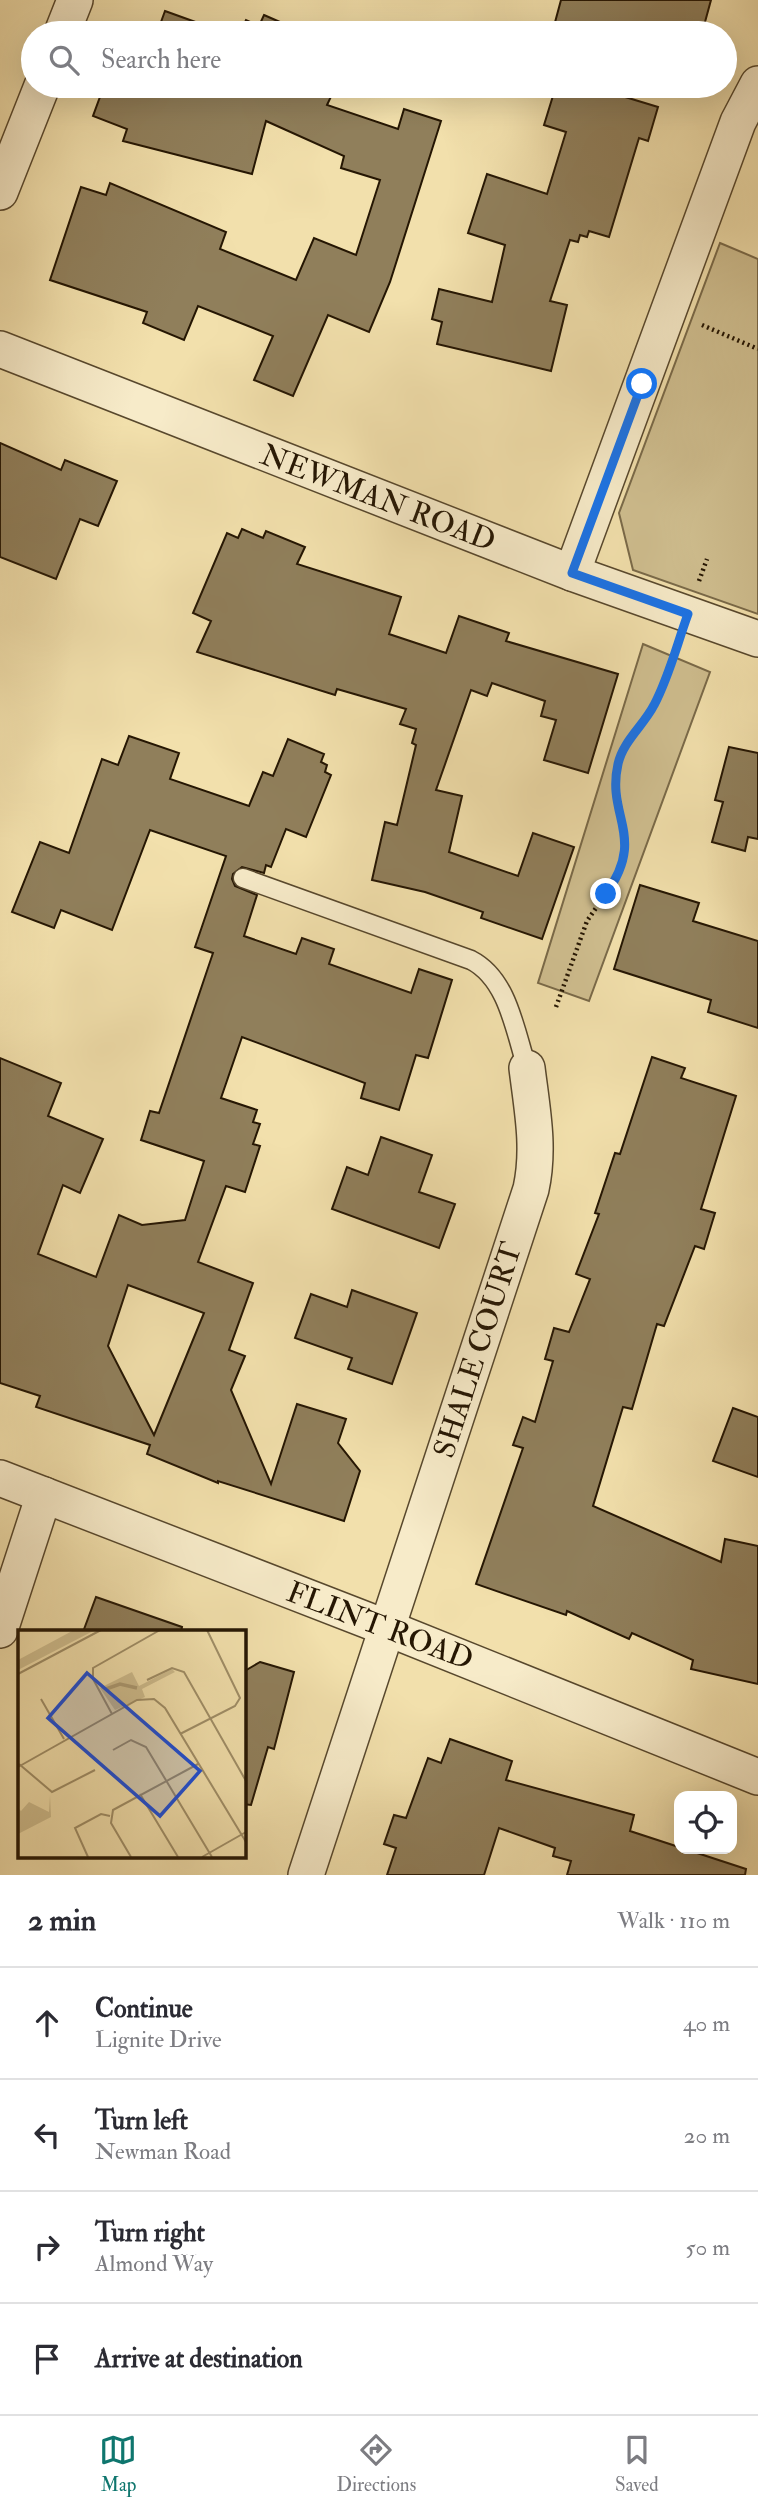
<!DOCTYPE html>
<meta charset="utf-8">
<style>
:root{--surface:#fff;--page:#f7f7f7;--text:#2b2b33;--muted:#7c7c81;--line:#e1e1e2;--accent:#0f766e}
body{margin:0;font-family:"IM FELL Double Pica",serif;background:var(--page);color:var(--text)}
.controls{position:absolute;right:21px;bottom:21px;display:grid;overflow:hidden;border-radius:14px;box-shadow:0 7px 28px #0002}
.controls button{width:63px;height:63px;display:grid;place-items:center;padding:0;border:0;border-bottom:2px solid var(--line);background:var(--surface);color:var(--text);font:35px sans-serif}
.stop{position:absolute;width:21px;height:21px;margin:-16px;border:5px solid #1a73e8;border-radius:50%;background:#fff}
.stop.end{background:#1a73e8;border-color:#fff;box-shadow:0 2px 7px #0008}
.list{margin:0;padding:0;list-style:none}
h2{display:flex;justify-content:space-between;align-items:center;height:91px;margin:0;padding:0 28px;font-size:30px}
h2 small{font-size:23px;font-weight:400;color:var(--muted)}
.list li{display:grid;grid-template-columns:46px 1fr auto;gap:21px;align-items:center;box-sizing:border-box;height:112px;padding:0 28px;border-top:2px solid var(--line)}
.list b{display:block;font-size:26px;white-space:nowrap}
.list p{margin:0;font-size:23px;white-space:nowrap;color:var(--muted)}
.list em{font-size:23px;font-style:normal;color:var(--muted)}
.icon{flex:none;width:38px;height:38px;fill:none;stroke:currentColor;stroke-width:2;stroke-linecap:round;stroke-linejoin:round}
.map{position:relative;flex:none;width:758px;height:1875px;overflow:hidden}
.search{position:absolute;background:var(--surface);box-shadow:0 7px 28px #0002;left:21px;right:21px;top:21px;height:77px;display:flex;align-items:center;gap:18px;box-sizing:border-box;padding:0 24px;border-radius:38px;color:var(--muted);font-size:26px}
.sheet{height:539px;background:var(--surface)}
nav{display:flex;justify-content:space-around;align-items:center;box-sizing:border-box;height:98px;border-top:2px solid var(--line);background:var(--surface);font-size:19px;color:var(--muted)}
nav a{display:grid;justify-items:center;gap:4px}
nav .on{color:var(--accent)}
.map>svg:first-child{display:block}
.green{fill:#cfbe8f;stroke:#7a6a49;stroke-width:2}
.building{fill:#907f5b;stroke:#251603;stroke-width:2;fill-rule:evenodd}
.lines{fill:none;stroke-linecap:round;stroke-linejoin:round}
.service-casing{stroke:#58482d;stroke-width:21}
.minor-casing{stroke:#58482d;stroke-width:38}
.path{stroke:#251603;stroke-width:4.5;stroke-dasharray:2 3.5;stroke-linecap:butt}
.service{stroke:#f7ebc9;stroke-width:18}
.minor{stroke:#f7ebc9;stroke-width:35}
.route{stroke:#1a73e8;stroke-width:9}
.labels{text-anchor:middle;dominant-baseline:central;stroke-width:7;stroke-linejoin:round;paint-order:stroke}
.street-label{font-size:30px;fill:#251603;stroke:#f7ebc9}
.inset-river{fill:none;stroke:#ac9b73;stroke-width:3.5}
.inset-road{fill:none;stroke:#a08f68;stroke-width:2}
.view{fill:#1d4ed8;fill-opacity:0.15;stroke:#1d4ed8;stroke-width:3.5}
.inset-edge{fill:none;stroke:#251603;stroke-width:3.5}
</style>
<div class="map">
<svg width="758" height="1875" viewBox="0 0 758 1875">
<rect width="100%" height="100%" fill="#f2e0ac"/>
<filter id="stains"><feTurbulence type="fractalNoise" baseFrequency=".00286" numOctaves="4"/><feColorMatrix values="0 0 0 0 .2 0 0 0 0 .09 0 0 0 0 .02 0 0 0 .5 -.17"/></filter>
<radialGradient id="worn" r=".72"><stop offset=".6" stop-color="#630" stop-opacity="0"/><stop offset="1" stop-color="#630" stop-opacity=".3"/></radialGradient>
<g class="green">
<path d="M720,243L758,259V614L633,570L619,513Z"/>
<path d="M643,644L710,672L589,1001L538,983Z"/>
</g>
<g class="building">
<path d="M561,0H711L702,33H581L554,26Z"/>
<path d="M165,11L226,33H157Z"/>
<path d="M264,15L305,33H240L246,20L259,26Z"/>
<path d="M104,86H336L327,105L398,129L404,109L441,121L390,282L369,332L328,315L293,396L254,380L273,336L198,306L184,340L143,323L147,312L50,280L81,187L106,195L110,183L226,232L220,249L296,280L314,238L356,255L380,180L341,168L344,156L266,121L252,174L123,141L127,129L93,116Z"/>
<path d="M556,86H589L658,107L648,141L639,138L609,237L589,231L587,237L580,235L578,242L570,240L550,301L567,305L551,371L437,344L442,322L432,319L439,289L492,302L505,245L468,233L487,174L547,194L566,132L544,125Z"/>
<path d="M0,443L61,470L65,460L117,481L98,526L80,519L56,579L0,557Z"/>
<path d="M242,529L263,538L266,531L305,547L297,564L401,597L389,634L446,653L459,616L509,633L506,641L618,674L588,773L544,760L556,720L541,716L545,701L492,683L487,696L471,690L436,790L462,796L449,852L518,876L533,833L574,847L542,939L481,918L483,912L425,892L372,880L385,822L397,825L416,745L412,743L416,729L400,724L406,709L337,689L335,695L197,652L211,621L193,613L227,533L238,538Z"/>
<path d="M129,736L179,753L170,779L249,806L263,772L273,776L288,739L324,754L321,762L327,765L325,772L331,775L306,837L286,829L271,867L266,865L264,873L242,867L233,874L232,879L235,886L257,895L244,936L296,954L302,938L334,949L329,964L411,993L419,969L452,980L428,1058L416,1055L399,1110L361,1098L365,1083L242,1037L221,1098L257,1110L253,1122L260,1124L253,1144L260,1146L245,1192L226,1186L198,1262L253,1283L229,1350L245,1356L231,1390L271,1484L297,1404L346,1419L338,1443L360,1471L344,1521L218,1481V1483L147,1454L150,1445L36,1407L40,1396L0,1383V1058L61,1083L48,1116L103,1139L80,1193L63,1185L38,1254L96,1277L119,1215L142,1225L185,1220L204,1161L141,1140L150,1111L159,1113L213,953L195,947L226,856L150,830L112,930L61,910L54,928L12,912L40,842L69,853L102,759L118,765ZM128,1285L204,1313L154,1435L108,1346Z"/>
<path d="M729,747L758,753V839L748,837L745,851L712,842L723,802L715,800Z"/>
<path d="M640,885L699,903L693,921L758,941V1028L708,1012L711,1000L614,969Z"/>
<path d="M652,1057L685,1068L681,1078L736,1096L701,1209L715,1213L704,1249L695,1246L664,1326L657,1324L632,1409L623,1407L593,1506L721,1562L725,1539L758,1546V1684L691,1669L693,1660L632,1633L629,1639L567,1611L566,1615L476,1584L523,1448L513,1445L523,1417L535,1422L553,1361L545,1359L554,1328L569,1332L590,1279L576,1274L599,1214L595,1213L615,1153L620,1154Z"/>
<path d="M381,1137L432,1155L419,1192L455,1204L439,1248L332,1209L347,1167L368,1175Z"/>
<path d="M352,1290L417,1313L392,1384L348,1369L352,1358L295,1338L311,1294L347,1307Z"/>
<path d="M733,1408L758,1417V1477L713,1461Z"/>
<path d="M96,1597L182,1627L181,1632H83Z"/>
<path d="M260,1662L294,1672L274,1749L268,1747L251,1805L243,1804V1672Z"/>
<path d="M450,1739L512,1761L506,1780L634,1815L630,1831L746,1869L745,1875H567L571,1861L553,1856L555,1848L499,1828L484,1875H387L396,1848L384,1844L394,1815L406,1818L428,1758L441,1763Z"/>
</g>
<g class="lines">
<defs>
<path id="service" d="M243,878L471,960C508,979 515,1031 527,1068"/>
<g id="minor">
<path d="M62,33L75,0"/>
<path d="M0,192L42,86"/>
<path d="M0,349L572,573L758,639"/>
<path d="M572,573L738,122L758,84"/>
<path d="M0,1478L387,1628L758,1777"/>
<path d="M0,1630L44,1495"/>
<path d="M306,1875L531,1189C540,1148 532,1109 527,1068"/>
</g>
</defs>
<use href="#service" class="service-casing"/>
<use href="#minor" class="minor-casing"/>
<g class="path">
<path d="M702,325L758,349"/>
<path d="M699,581L707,559"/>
<path d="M556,1007L587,921L614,882L625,856L624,828L616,783L619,760L632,737L654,705L675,649"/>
</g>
<use href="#service" class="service"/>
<use href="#minor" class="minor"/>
</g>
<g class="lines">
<path class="route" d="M606,894C647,836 606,817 618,764C623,741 644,725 654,705C669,677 677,644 688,614L572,573L642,384"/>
</g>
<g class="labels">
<g class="street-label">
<text transform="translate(378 498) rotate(21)">NEWMAN ROAD</text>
<text transform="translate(478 1350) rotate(-72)">SHALE COURT</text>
<text transform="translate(380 1626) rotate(21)">FLINT ROAD</text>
</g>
</g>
<g transform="translate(18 1630)">
<rect width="228" height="228" fill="#f2e0ac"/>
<path d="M56,0H77L0,40V30ZM154,39L157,42L124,59L127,67L97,80L82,58L114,42L121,56ZM32,165L33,187L0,204V178L3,181L11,172L31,182Z" fill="#cfbe8f"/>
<path class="inset-river" d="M88,59L102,54L119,58"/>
<path class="inset-road" d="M0,44L83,0M129,50L154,38L166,42L228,151M23,69L46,109M94,84L75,49V38L142,0M162,104L217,76L222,68L189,0M95,120L113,110L128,117L194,227M1,134L34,162L77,140M0,137L119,70L136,69L147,78L228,212M122,164L160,227M70,227L57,198L83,184L92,186M113,227L93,193L95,180L180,134M184,227L228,202"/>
<path class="view" d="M69,43L182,141L142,186L30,88Z"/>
<rect width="228" height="228" class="inset-edge"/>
</g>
<rect width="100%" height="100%" filter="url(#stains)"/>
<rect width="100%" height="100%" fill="url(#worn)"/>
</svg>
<div class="controls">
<button><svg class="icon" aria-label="locate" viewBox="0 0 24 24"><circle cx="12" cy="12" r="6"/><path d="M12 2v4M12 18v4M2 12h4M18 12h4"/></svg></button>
</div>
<div class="stop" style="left:642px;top:384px"></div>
<div class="stop end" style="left:606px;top:894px"></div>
<div class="search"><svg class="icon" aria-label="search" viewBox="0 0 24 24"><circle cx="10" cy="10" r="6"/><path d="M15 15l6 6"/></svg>Search here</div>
</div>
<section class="sheet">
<h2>2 min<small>Walk · 110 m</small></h2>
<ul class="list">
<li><svg class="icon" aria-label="ahead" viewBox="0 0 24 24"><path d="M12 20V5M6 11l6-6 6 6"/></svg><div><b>Continue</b><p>Lignite Drive</p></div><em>40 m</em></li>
<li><svg class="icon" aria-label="left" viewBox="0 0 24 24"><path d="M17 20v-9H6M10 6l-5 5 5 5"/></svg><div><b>Turn left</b><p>Newman Road</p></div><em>20 m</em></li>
<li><svg class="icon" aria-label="right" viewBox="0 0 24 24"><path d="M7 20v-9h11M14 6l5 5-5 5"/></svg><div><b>Turn right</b><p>Almond Way</p></div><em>50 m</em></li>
<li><svg class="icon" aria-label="arrive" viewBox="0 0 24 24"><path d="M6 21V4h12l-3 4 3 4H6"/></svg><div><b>Arrive at destination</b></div></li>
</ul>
</section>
<nav>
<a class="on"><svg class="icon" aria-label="map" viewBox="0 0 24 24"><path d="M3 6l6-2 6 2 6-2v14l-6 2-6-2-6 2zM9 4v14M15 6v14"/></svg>Map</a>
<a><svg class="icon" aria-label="directions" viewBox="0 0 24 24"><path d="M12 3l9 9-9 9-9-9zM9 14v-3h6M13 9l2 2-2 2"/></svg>Directions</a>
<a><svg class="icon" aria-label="saved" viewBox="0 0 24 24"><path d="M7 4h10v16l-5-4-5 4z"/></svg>Saved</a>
</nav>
